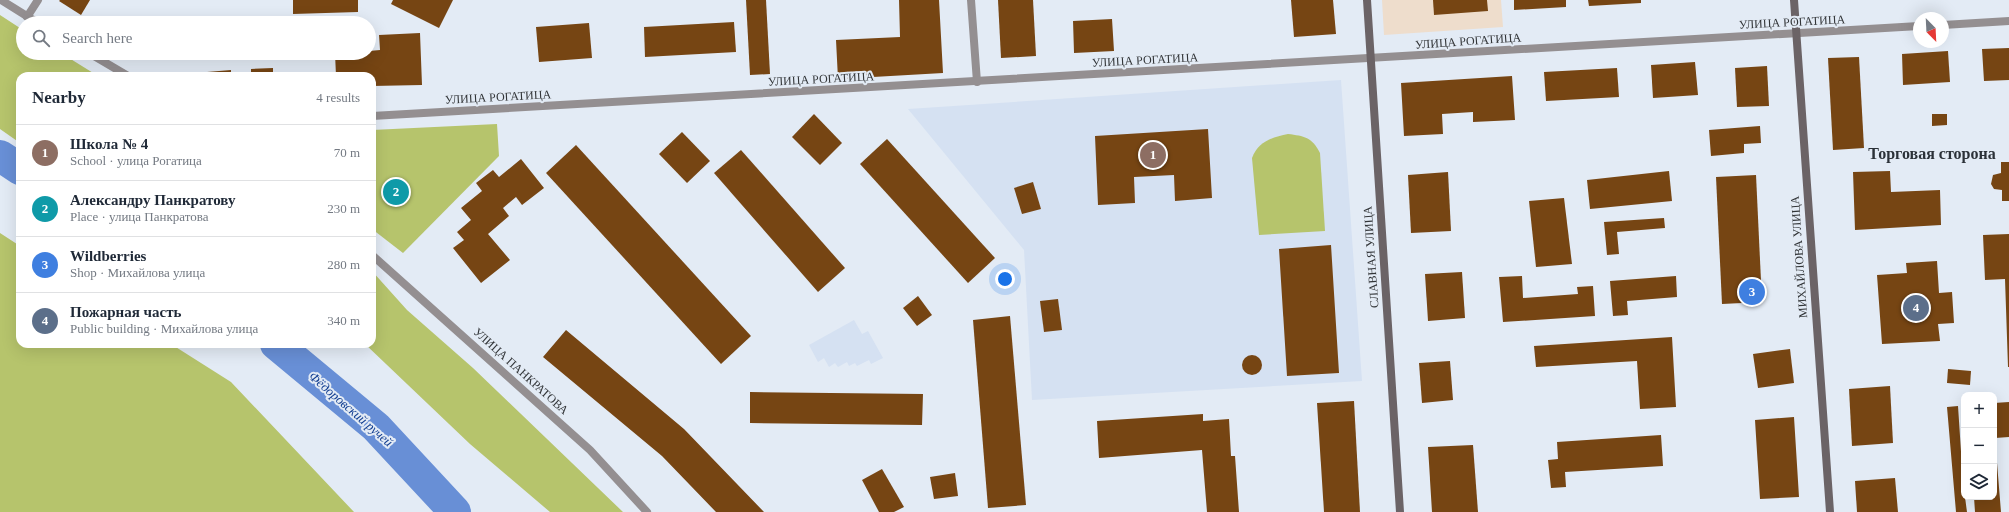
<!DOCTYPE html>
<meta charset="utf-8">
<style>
:root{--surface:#fff;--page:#f6f6f7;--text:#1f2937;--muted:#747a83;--line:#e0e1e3;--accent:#2563eb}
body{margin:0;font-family:Georgia,serif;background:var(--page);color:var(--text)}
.controls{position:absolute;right:12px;bottom:12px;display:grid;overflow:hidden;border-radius:8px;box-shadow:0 4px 16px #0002}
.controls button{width:36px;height:36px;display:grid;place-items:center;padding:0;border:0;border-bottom:1px solid var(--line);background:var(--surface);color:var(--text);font:20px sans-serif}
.compass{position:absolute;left:1913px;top:12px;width:36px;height:36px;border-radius:50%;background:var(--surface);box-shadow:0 4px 16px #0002;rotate:156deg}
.you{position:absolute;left:1005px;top:279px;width:14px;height:14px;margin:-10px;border:3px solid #fff;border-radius:50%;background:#1a73e8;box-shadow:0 0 0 6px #1a73e833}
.badge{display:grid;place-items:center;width:26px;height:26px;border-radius:50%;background:var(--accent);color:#fff;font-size:13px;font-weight:700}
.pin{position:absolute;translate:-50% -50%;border:2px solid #fff;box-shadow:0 1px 4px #0006}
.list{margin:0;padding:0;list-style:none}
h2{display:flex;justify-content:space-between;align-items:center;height:52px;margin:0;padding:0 16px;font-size:17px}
h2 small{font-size:13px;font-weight:400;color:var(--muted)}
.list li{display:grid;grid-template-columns:26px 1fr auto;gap:12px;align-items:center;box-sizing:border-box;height:56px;padding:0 16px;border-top:1px solid var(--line)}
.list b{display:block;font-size:15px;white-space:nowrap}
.list p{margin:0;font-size:13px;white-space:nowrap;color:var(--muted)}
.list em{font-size:13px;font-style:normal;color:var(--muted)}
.icon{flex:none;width:22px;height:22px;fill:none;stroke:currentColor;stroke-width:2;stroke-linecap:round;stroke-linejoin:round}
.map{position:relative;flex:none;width:2009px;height:512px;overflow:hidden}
.search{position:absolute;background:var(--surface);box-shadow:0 4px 16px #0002;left:16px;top:16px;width:360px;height:44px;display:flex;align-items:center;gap:10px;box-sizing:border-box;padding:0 14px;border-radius:22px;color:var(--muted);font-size:15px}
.panel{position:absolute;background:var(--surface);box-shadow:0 4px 16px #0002;left:16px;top:72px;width:360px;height:276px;border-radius:12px}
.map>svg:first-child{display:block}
.built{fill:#d5e1f2}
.medical{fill:#edc}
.green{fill:#b6c46c}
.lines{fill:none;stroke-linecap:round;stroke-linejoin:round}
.river{stroke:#688fd6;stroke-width:32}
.building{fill:#764513}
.street{stroke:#948f91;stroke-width:8}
.secondary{stroke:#6b6366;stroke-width:8}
.labels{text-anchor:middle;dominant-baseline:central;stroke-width:4;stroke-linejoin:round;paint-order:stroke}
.street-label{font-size:12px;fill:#323538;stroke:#e3ebf5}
.water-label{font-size:13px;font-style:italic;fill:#133f92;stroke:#e3ebf5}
.district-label{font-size:16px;font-weight:bold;fill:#2b3138;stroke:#e3ebf5}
</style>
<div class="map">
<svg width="2009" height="512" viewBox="0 0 2009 512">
<rect width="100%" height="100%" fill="#e3ebf5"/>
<g class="built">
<path d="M1341,80L1362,381L1032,400L1024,250L908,109Z"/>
<path d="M854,320L862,334L868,331L883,358L871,364L869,360L857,366L855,363L849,366L847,362L838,367L835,363L829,367L824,358L818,362L809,345Z"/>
</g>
<path class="medical" d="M1382,0H1501L1503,27L1384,35Z"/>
<g class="green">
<path d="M0,15L23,30V53H61L98,76H20V143L0,129Z"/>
<path d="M497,124L499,156L403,253L372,229V130Z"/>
<path d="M1288,134C1304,136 1312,137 1320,153L1325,231L1259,235L1252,158C1258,142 1272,137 1288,134Z"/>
<path d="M0,233L20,246V344H171L231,382L354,512H0Z"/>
<path d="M372,271L407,310L473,368L623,512H550L470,444L365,344H372Z"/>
</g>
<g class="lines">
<g class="river">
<path d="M0,156L20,169"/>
<path d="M276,344L376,427L455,512"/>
</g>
</g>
<g class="building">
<path d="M60,0H90L81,15L59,1Z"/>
<path d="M293,0H358V12L293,14Z"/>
<path d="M393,0H453L439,28L391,4Z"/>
<path d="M746,0H766L770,74L750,75Z"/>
<path d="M899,0H939L943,73L838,79L836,40L900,37Z"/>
<path d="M998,0H1033L1036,56L1001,58Z"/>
<path d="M1291,0H1333L1336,34L1294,37Z"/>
<path d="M1433,0H1487L1488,11L1434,15Z"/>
<path d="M1514,0H1566V7L1514,10Z"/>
<path d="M1588,0H1641V3L1589,6Z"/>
<path d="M1112,19L1114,51L1074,53L1073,21Z"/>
<path d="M734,22L736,52L645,57L644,27Z"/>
<path d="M589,23L592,58L539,62L536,27Z"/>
<path d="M420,33L422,85L372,86V76H336L335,53H369V51L380,50L379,35Z"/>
<path d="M2009,48V80L1984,81L1982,49Z"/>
<path d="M1948,51L1950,82L1903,85L1902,54Z"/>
<path d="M1859,57L1864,148L1833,150L1828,58Z"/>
<path d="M1695,62L1698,95L1653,98L1651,65Z"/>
<path d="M1767,66L1769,106L1737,107L1735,68Z"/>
<path d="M273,68V76H251V69Z"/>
<path d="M1617,68L1619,97L1546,101L1544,72Z"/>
<path d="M231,70V76H207V72Z"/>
<path d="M1512,76L1515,120L1473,122V112L1442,114L1443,134L1404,136L1401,83Z"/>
<path d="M814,114L842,143L820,165L792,137Z"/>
<path d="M1932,114H1947V125L1932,126Z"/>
<path d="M1760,126L1761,143L1744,144V153L1711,156L1709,130Z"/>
<path d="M1208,129L1212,198L1175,201L1174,175L1134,177L1135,203L1098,205L1095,136Z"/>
<path d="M682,132L710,161L687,183L659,154Z"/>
<path d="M887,139L995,258L968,283L860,164Z"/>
<path d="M576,145L751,336L721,364L546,173Z"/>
<path d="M741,150L845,268L818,292L714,173Z"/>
<path d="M521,159L544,188L522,205L516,197L503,208L509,216L488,234L510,260L481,283L453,248L464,240L457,232L471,220L461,208L482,191L476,183L493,170L499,177Z"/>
<path d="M2001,162H2009V201H2002V190L1994,189L1991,184L1993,175L2001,173Z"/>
<path d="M1669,171L1672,201L1590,209L1587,180Z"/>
<path d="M1890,171L1891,192L1940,190L1941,225L1855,230L1853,172Z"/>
<path d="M1448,172L1451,231L1411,233L1408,175Z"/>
<path d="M1756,175L1762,302L1722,304L1716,177Z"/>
<path d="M1033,182L1041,209L1022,214L1014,188Z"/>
<path d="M1564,198L1572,264L1536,267L1529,201Z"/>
<path d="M1664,218L1665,228L1617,232L1619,254L1607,255L1604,222Z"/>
<path d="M2009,234V367H2008L2005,279L1985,280L1983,235Z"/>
<path d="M1331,245L1339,373L1287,376L1279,249Z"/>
<path d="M1937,261L1939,293L1952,292L1954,323L1938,324L1940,341L1882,344L1877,275L1907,273L1906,263Z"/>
<path d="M1462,272L1465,318L1428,321L1425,274Z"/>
<path d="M1522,276L1523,298L1578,294L1577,287L1593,286L1595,316L1503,322L1499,277Z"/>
<path d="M1676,276L1677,297L1627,301L1628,315L1613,316L1610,281Z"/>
<path d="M918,296L932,315L917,326L903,308Z"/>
<path d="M1058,299L1062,330L1044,332L1040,301Z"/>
<path d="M1010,316L1026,505L988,508L973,320Z"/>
<path d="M566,330L684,429L764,512H716L662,456L543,357Z"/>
<path d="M1672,337L1676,407L1640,409L1637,361L1536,367L1534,346Z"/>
<path d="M1790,349L1794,383L1758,388L1753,354Z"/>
<circle cx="1252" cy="365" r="10"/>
<path d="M1450,361L1453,400L1422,403L1419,363Z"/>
<path d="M1948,369L1971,371L1970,385L1947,383Z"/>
<path d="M1890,386L1893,443L1852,446L1849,389Z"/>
<path d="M750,392L923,394L922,425L750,423Z"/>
<path d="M1354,401L1360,512H1324L1317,403Z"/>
<path d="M2009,402V437L1995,438L2001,512H1975L1974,497H1994V403Z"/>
<path d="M1958,406L1964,497H1965L1967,512H1956L1947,407Z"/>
<path d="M1203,414V421L1229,419L1231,456H1235L1239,512H1207L1202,450L1099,458L1097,421Z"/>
<path d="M1794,417L1799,497L1760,499L1755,420Z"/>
<path d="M1661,435L1663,466L1565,472L1566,487L1551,488L1548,460L1558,459L1557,442Z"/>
<path d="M1473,445L1478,512H1432L1428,447Z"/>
<path d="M882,469L904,507L894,512H879L862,480Z"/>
<path d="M955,473L958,496L934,499L930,477Z"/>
<path d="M1895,478L1898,512H1857L1855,481Z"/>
</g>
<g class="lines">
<g class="street">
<path d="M1,0L38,23"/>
<path d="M971,0L977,82"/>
<path d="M27,17L38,0"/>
<path d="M1943,25L2009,21"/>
<path d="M89,53L128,76"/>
<path d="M372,116L1919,26"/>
<path d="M372,255L590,450L647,512"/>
</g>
<g class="secondary">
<path d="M1367,0L1400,512"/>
<path d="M1794,0L1830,512"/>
</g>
</g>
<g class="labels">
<g class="street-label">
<text transform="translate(1792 22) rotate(-3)">УЛИЦА РОГАТИЦА</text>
<text transform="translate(1468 41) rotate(-4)">УЛИЦА РОГАТИЦА</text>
<text transform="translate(1145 60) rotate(-3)">УЛИЦА РОГАТИЦА</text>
<text transform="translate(821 79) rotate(-3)">УЛИЦА РОГАТИЦА</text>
<text transform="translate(498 97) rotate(-3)">УЛИЦА РОГАТИЦА</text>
<text transform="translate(1371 257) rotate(-94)">СЛАВНАЯ УЛИЦА</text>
<text transform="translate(1799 257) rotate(-94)">МИХАЙЛОВА УЛИЦА</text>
<text transform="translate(521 371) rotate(42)">УЛИЦА ПАНКРАТОВА</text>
</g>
<g class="water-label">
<text transform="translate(351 409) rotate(41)">Фёдоровский ручей</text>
</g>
<g class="district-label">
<text x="1932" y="153">Торговая сторона</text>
</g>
</g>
</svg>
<div class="controls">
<button>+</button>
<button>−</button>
<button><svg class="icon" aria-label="layers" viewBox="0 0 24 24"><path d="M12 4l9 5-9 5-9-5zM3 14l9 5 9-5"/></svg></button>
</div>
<svg class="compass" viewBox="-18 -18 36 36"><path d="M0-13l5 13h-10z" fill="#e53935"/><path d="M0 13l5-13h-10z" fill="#747a83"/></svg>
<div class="you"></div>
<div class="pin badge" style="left:1153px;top:155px;background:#8d6e63">1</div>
<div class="pin badge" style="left:396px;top:192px;background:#0f9aa8">2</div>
<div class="pin badge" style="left:1752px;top:292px;background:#3f7fe0">3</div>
<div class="pin badge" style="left:1916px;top:308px;background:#5c6f8a">4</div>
<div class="search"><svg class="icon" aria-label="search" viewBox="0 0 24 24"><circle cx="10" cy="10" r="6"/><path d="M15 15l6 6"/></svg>Search here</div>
<section class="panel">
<h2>Nearby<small>4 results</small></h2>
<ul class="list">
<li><span class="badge" style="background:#8d6e63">1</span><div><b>Школа № 4</b><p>School · улица Рогатица</p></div><em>70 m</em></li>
<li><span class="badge" style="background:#0f9aa8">2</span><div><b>Александру Панкратову</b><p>Place · улица Панкратова</p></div><em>230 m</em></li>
<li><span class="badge" style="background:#3f7fe0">3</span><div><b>Wildberries</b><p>Shop · Михайлова улица</p></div><em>280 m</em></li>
<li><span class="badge" style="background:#5c6f8a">4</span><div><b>Пожарная часть</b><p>Public building · Михайлова улица</p></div><em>340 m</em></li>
</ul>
</section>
</div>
